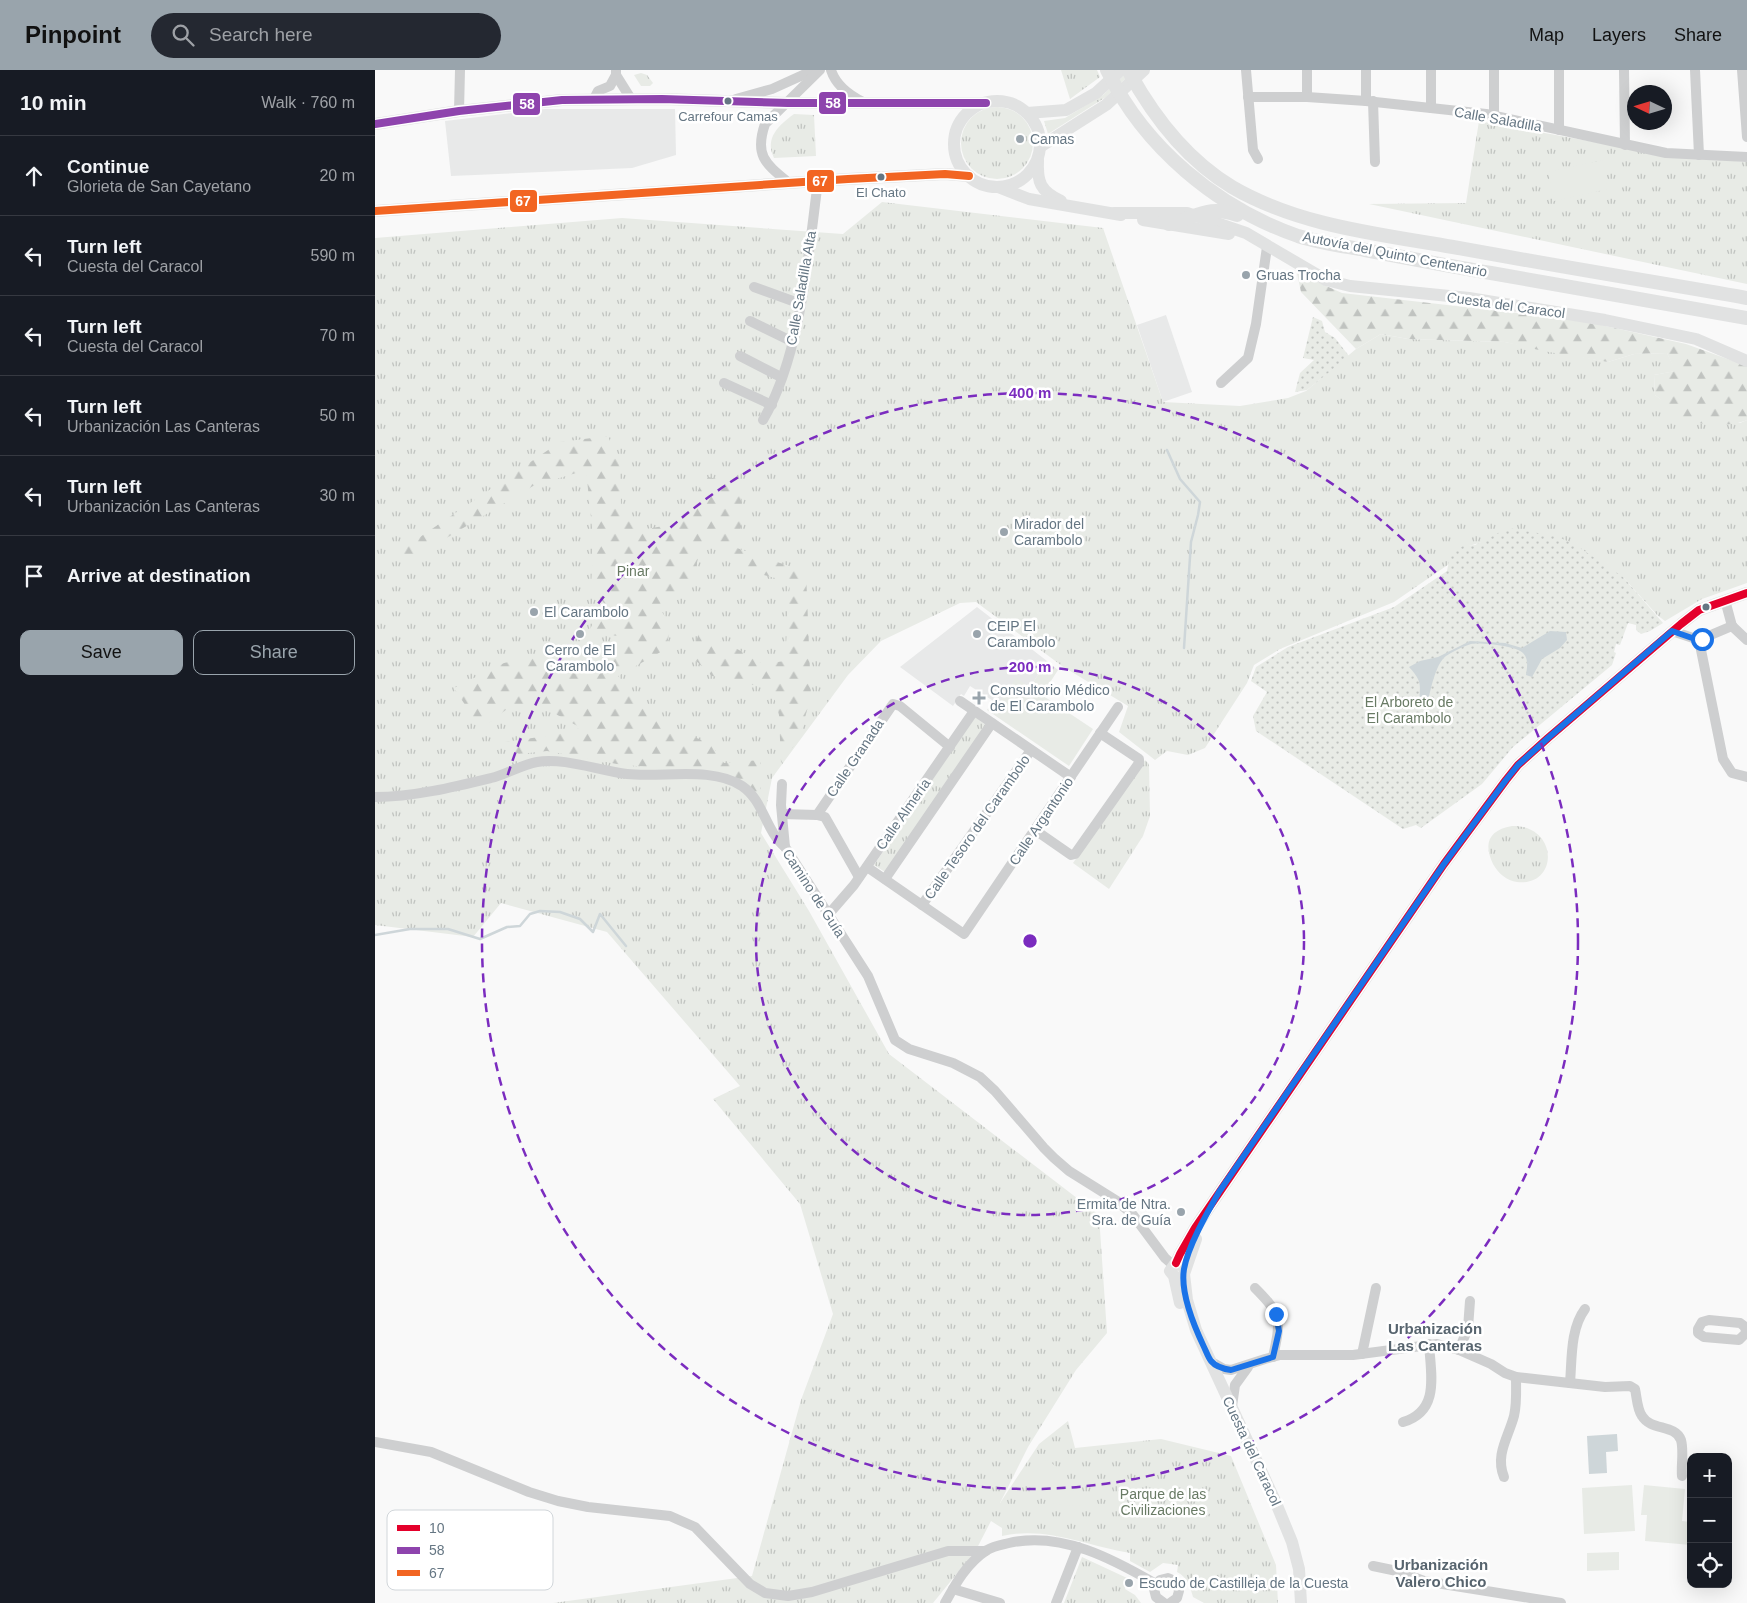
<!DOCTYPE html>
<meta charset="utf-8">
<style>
:root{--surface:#171b24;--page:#242831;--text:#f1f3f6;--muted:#9ea1a6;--line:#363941;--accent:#99a4ac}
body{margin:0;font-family:Arial,sans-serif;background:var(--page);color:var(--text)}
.controls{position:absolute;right:15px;bottom:15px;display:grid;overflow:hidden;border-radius:10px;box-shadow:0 5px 20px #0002}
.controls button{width:45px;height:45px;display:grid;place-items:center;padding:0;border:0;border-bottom:1px solid var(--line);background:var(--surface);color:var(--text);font:25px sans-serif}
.compass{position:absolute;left:1252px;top:15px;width:45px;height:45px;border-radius:50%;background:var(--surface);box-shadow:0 5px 20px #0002;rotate:274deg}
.stop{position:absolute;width:15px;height:15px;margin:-11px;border:4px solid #1a73e8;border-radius:50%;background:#fff}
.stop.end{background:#1a73e8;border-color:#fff;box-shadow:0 1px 5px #0008}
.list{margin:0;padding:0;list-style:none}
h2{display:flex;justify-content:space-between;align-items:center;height:65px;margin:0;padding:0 20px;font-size:21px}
h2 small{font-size:16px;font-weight:400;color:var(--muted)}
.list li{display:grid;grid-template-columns:32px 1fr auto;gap:15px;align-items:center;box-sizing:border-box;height:80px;padding:0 20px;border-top:1px solid var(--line)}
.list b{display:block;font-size:19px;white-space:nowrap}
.list p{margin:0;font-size:16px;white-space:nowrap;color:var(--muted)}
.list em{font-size:16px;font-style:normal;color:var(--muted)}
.actions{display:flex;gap:10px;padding:15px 20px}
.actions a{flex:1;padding:11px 0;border:1px solid var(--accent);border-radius:10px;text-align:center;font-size:18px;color:var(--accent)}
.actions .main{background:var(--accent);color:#111}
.icon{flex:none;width:28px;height:28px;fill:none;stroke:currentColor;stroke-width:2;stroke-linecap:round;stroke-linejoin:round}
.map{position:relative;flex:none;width:1372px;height:1533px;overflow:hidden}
header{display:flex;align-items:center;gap:30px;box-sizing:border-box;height:70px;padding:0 25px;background:var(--accent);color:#111}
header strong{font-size:24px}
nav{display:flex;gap:28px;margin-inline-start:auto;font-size:18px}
.search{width:350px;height:45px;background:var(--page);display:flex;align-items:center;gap:12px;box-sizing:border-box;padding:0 18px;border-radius:28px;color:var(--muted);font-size:19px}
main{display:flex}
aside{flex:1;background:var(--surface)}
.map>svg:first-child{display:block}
.built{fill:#e8e9e9}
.grass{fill:url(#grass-tufts)}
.forest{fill:url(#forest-firs)}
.garden{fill:url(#garden-dots)}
.pitch{fill:#e8ebe6}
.water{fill:#ced6d9}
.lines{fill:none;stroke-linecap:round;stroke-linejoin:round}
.stream{stroke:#ced6d9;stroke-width:2.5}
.minor{stroke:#cecfd0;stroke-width:10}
.major{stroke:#e1e2e2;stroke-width:12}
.highway{stroke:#e1e2e2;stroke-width:14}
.bus-1-casing{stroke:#fff;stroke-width:11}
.bus-2-casing{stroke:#fff;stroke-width:11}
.bus-3-casing{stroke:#fff;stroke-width:11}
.bus-1{stroke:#e4002b;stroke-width:8}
.bus-2{stroke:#8e44ad;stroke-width:8}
.bus-3{stroke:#f26522;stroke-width:8}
.route{stroke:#1a73e8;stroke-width:6}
.ring{fill:none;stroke:#7b2cbf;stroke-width:2.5;stroke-dasharray:9 6}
.bus-dot{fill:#657683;stroke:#fff;stroke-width:2}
.poi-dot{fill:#99a4ac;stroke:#fff;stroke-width:2}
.labels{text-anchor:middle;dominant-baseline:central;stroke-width:5;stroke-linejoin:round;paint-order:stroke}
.bus-label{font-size:13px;fill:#657683;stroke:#fff}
.street-label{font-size:14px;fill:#657683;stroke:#fff}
.poi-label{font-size:14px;fill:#657683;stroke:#fff;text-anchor:start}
.park-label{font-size:14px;fill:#687a64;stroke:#fff}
.neighbourhood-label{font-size:15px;font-weight:bold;fill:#57646e;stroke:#fff}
.key{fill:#fff;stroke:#d1d6da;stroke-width:1}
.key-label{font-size:14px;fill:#657683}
.centre{fill:#7b2cbf;stroke:#fff;stroke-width:2.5}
.ring-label{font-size:15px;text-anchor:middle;font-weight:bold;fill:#7b2cbf;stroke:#fff;stroke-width:5;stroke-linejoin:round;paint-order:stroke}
.line-badge{stroke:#fff;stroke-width:2}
.badge-label{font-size:14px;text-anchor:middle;font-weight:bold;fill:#fff}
</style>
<header>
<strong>Pinpoint</strong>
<div class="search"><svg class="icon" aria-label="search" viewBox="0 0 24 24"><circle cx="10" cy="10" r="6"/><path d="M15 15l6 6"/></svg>Search here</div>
<nav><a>Map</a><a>Layers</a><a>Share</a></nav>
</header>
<main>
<aside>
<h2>10 min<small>Walk · 760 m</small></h2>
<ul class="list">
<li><svg class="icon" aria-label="ahead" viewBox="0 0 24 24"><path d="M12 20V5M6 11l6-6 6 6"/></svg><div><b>Continue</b><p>Glorieta de San Cayetano</p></div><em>20 m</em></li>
<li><svg class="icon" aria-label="left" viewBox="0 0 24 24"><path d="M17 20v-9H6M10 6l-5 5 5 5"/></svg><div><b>Turn left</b><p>Cuesta del Caracol</p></div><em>590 m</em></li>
<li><svg class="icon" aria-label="left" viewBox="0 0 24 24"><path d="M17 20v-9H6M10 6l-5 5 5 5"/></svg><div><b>Turn left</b><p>Cuesta del Caracol</p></div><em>70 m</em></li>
<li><svg class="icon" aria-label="left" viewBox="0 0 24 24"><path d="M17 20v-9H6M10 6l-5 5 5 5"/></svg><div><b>Turn left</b><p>Urbanización Las Canteras</p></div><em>50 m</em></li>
<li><svg class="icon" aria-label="left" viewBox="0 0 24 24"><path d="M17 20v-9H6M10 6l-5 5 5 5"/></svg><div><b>Turn left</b><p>Urbanización Las Canteras</p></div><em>30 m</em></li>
<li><svg class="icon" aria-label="arrive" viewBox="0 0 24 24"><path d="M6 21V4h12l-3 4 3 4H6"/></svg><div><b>Arrive at destination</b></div></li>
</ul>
<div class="actions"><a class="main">Save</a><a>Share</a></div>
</aside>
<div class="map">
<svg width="1372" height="1533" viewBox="0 0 1372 1533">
<defs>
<pattern id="grass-tufts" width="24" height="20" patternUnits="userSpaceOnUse" patternTransform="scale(1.25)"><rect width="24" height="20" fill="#e8ebe6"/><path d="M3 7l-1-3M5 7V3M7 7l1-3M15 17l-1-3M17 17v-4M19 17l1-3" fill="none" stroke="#c0c3c0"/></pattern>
<pattern id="forest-firs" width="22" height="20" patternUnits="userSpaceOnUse" patternTransform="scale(1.25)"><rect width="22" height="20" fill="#e8ebe6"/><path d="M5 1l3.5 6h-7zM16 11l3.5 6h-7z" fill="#c0c3c0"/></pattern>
<pattern id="garden-dots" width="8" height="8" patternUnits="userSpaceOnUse" patternTransform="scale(1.25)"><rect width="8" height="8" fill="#e8ebe6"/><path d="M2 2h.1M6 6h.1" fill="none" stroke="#c0c3c0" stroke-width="1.8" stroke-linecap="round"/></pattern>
</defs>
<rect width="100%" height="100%" fill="#f9f9f9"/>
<g class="built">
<path d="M170,39H300L301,85L257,98L76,106L70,51Z"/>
<path d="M791,245L817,322L788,332L762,255Z"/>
<path d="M602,537L672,591L655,617L623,634L595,616L589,626L586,624L578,636L525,597Z"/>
</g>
<g class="grass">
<path d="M686,0H722L725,7L695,29Z"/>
<path d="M755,0H760L731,27L673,64L669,51L690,48L728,25Z"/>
<path d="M266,3L272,5L278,13L275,16H266L259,5Z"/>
<circle cx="622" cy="73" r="36"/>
<path d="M419,44L439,45L441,86L399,88C389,68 404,55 419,44Z"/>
<path d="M1104,51L1296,86L1372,92V214L994,134L1091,133Z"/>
<path d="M507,132L728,158L788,332L865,336L913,328L931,321L981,279L1006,264L1033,269L1130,272L1233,292L1259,284L1292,283L1301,301L1279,305L1280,325L1312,349L1365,353L1372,350V513L1327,529L1290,551L1282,545L1248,507L1107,472L1094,476L1077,492L1019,532L905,579L879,595L872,613L830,678L813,685L792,681L780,690L744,662L753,636L687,596L601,532L585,533L506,571L473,605L397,708L386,763L434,841L514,984L724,1145L732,1263L701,1300L653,1377L625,1433L664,1374L693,1351L700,1378L786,1369L856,1386L901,1495L903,1533H829L818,1527C815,1516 812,1507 802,1502L803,1495L788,1493L775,1502L755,1491V1483C712,1476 671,1456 627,1466V1458L616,1451L601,1480L558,1533H178L377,1506L426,1330L458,1244L425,1134L338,1029L365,1016L232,862L126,833L98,867L0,855V168L247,148L468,164Z"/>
<path d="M600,647L611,655L510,802L499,795Z"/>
<path d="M770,690L774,694L775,746L768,766L734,819L698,793Z"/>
<path d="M1137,756C1184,755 1184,817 1142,812C1132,811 1123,803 1118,794C1108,773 1114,760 1137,756Z"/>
<path d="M707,1487L752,1508L750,1519L760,1525L766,1533H689Z"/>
</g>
<g class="forest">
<path d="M922,203L967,223L1204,250L1311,274L1372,296V350C1357,357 1326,356 1311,349C1300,344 1290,333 1280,325L1279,305L1300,301L1292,283L1259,284L1233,292L1168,281L1130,272L1033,269L1006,264L981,279L926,222Z"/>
<path d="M233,366L245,397L246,439L261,461L299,454L333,407L366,414L367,454L359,477L431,502L436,626L424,669L406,693L404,645L397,619L337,606L316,586L324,563L357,576L388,594L410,591L415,512L359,497L339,475H327L313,523L282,535L296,555L291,579L243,606L279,650L336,674L349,693L385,690V726L373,717L348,705L242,694L172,681L144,684L123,673L178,665L206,658L168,637L136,636L106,659L79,618L129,593L178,582L229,584L253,568L214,561L229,533L216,518L218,480L217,457L211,400L158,416L30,493L20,484L185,372Z"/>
</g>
<g class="garden">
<path d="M938,247L947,251L950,262L960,268L974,286L932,320L920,322L925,303L939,290L928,288Z"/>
<path d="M1133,458L1181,466L1199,474L1248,507L1288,553L1275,561L1266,564L1261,560V555L1253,553L1245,575L1241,574L1239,582L1241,583L1237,595L1138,677L1107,714L1046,758L1041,755L1028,759L881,661L878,646L892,622L876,611L881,597L913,577L1019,537L1072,501L1075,485L1082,479L1088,476L1100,475Z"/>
</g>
<g class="pitch">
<path d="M1227,90L1233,119L1179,131L1173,102Z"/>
<path d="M672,591L683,600L667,625L718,659L694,696L612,640L618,631L623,634L641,608L655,617Z"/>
<path d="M673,1390L685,1400L696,1420L711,1424L710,1435C691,1436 664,1437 660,1413C659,1405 662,1398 667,1391Z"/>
<path d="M1257,1415L1260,1461L1209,1464L1207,1418Z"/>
<path d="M1269,1415L1310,1419L1307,1451L1316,1452V1475L1270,1471L1272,1445H1266Z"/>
<path d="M833,1430L851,1441L845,1450L828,1440Z"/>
<path d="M1244,1482V1500L1212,1501V1483Z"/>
</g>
<g class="water">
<path d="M1175,561L1191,562L1192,570L1185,578L1167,589L1157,607L1151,605C1152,598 1154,589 1148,583C1142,576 1105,572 1096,574C1089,576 1077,582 1071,586C1060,594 1055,623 1052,636H1045C1043,616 1050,614 1034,597L1045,591L1063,587L1095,571L1130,573L1147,578Z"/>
<path d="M1242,1364L1243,1381L1231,1382L1232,1403L1214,1404L1212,1366Z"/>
</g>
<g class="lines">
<g class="stream">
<path d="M792,380L805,409L825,432L823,445L816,472L809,578"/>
<path d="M0,865L35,859H73L105,869L132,857L145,856L155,844L165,841L185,842L205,849L218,862L225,844L251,876"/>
</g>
<g class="minor">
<path d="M456,0C461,16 474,25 488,32"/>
<path d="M871,0L878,80L883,89"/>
<path d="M932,0V27"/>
<path d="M1056,0V38"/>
<path d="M1249,0L1250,75"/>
<path d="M1320,0L1324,85"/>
<path d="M1367,0L1372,67"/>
<path d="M241,5L256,29"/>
<path d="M873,27H932L991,31L1111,44L1291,83L1372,87"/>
<path d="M219,29L223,21L235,16L241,5V0"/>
<path d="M361,29L397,19L439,0"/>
<path d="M991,31V0"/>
<path d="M998,31L1000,92"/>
<path d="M84,41L85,0"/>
<path d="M1119,45V0"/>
<path d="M1184,60V0"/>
<path d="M414,113C391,94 379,86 390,54L445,0"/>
<path d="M379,217L426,234"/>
<path d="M375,251L418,272"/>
<path d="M365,286L406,307"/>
<path d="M349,313L397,335"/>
<path d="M846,313L873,288L881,254L892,177"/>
<path d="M388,350C426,285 433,186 443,111"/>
<path d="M1350,530L1357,556"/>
<path d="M1357,556L1372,570"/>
<path d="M1297,561L1324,570L1357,556"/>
<path d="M1324,570L1348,689L1357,703L1372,707"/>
<path d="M585,631L696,707"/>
<path d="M407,714L406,735L410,777"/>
<path d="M0,727C38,727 79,717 116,708C132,704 146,695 162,692C188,687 225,701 252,704C287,708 337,696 367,716C389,731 390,760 410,777L493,906L520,970L534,979L578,993L605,1007L620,1021L669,1078L679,1088L694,1101L742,1131L758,1145L790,1188L798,1195"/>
<path d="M407,744L442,745L450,747L484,807"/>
<path d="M442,745L518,634L525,636L575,677"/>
<path d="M660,760L696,785L700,784L764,693V689L725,663"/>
<path d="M492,797L589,864L743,637"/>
<path d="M510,809L617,653"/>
<path d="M547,835L656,680"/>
<path d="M453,845L479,815L599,641"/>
<path d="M880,1218C907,1245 906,1250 898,1287"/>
<path d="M1334,1250L1365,1253L1369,1256L1372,1262L1364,1270L1329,1267L1323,1263V1259L1327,1252Z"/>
<path d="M1084,1280L1093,1258L1095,1231"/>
<path d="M987,1284L1001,1218"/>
<path d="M835,1291L849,1299L856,1300L890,1289L905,1285H978L1062,1274L1084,1280L1116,1294L1130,1303L1141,1307L1230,1317L1255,1316L1260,1319C1262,1328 1262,1339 1267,1346C1276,1361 1300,1354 1306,1370C1309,1381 1306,1395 1307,1406"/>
<path d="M1195,1313C1197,1290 1195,1259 1210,1239"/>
<path d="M857,1336L860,1315L873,1297"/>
<path d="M1028,1352C1065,1341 1056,1305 1054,1274"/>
<path d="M0,1372L56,1382L154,1422L183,1431L213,1437L295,1446L320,1457L375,1514L390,1523L413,1526L437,1522L573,1481H611"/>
<path d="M1129,1407C1120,1385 1133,1368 1139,1346C1142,1334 1141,1319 1141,1307"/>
<path d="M998,1496L1022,1501L1049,1511L1186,1533"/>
<path d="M578,1519L625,1533"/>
<path d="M570,1533C581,1513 592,1493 612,1480C619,1476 626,1475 634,1473C686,1461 738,1489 781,1514"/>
<path d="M681,1533L703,1477"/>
<path d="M789,1533L781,1527L779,1519L785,1510L793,1508L800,1511L804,1521L802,1528L795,1533"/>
</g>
<g class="major">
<circle cx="622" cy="74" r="43"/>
<path d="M652,43L691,40L721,23L746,0"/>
<path d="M0,54L84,41L187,30L287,29L413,33H611"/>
<path d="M665,77L731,35L769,0"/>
<path d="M663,90C662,112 665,121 686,131"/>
<path d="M623,117L654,129L746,145"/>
<path d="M0,141L473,109L570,104L594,106"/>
<path d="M739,143H812L871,163L951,210L975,216L1094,228L1230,250L1321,269L1372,291"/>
<path d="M768,150L854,164"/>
<path d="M821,1169L809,1204L812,1230L821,1260L901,1433L917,1472L924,1499L926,1533"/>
<path d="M801,1193L805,1184L820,1158L1069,794L1131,710L1143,695L1173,668L1306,554L1324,540L1372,523"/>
<path d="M805,1233L799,1206L795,1201L800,1194L806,1195"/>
</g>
<g class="highway">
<path d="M732,0C769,77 842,138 923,166C945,173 968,176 990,180C1032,188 1074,196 1116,203C1201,218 1287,233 1372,248"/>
<path d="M753,0C778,46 812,90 857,117C924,156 1004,164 1078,177C1176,195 1274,211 1372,228"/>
<path d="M794,154C822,148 832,134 862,145"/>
</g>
<defs>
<path id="bus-1" d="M801,1193L805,1184L820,1158L1069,794L1131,710L1143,695L1173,668L1306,554L1324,540L1372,523"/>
<path id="bus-2" d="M0,54L84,41L187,30L287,29L413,33H611"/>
<path id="bus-3" d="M0,141L473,109L570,104L594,106"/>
</defs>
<use href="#bus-1" class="bus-1-casing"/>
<use href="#bus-2" class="bus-2-casing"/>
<use href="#bus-3" class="bus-3-casing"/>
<use href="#bus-1" class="bus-1"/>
<use href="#bus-2" class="bus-2"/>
<use href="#bus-3" class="bus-3"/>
</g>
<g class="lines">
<path class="route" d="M901,1244L904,1261L898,1287L856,1300C849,1299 841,1297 836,1291C833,1287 831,1281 829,1277C819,1256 805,1223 809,1199C813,1176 832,1143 844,1122L1069,794L1131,710L1143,695L1173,668L1297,561L1320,569H1327"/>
</g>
<g class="ring">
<circle cx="655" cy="871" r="274"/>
<circle cx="655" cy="871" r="548"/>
</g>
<g class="bus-dot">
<circle cx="353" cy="31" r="4.5"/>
<circle cx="506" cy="107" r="4.5"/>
<circle cx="1331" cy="537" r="4.5"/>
</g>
<g class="poi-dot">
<circle cx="645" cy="69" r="5"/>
<circle cx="871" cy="205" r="5"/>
<circle cx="629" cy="462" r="5"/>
<circle cx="159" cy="542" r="5"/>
<circle cx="205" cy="564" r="5"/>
<circle cx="602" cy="564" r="5"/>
<path d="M601.5 620.5h5v5h5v5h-5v5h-5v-5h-5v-5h5z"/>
<circle cx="806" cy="1142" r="5"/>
<circle cx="754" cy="1513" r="5"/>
</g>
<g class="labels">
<g class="bus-label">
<text x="353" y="46">Carrefour Camas</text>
<text x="506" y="122">El Chato</text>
</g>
<g class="street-label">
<text transform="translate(1123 49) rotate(10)">Calle Saladilla</text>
<text transform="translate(1020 184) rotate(11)">Autovía del Quinto Centenario</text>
<text transform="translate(426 218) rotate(-80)">Calle Saladilla Alta</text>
<text transform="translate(1131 235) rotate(8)">Cuesta del Caracol</text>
<text transform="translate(480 688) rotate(-56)">Calle Granada</text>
<text transform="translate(528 744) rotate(-55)">Calle Almería</text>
<text transform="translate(666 751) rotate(-56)">Calle Argantonio</text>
<text transform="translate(602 757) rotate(-55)">Calle Tesoro del Carambolo</text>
<text transform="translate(439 823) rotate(57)">Camino de Guía</text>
<text transform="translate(877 1381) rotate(65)">Cuesta del Caracol</text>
</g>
<g class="poi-label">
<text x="655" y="69">Camas</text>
<text x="881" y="205">Gruas Trocha</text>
<text x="639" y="454">Mirador del<tspan x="639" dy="16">Carambolo</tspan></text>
<text x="169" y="542">El Carambolo</text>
<text x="612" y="556">CEIP El<tspan x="612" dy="16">Carambolo</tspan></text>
<text x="205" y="580" text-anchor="middle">Cerro de El<tspan x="205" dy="16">Carambolo</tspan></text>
<text x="615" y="620">Consultorio Médico<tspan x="615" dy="16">de El Carambolo</tspan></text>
<text x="796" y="1134" text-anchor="end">Ermita de Ntra.<tspan x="796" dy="16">Sra. de Guía</tspan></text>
<text x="764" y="1513">Escudo de Castilleja de la Cuesta</text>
</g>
<g class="park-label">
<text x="258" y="501">Pinar</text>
<text x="1034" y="632">El Arboreto de<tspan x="1034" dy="16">El Carambolo</tspan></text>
<text x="788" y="1424">Parque de las<tspan x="788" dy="16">Civilizaciones</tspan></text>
</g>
<g class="neighbourhood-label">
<text x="1060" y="1258">Urbanización<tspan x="1060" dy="17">Las Canteras</tspan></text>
<text x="1066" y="1494">Urbanización<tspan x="1066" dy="17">Valero Chico</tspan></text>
</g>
</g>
<rect x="12" y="1440" width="166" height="80" rx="8" class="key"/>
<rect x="22" y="1455" width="23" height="6" fill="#e4002b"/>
<rect x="22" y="1477" width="23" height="7" fill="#8e44ad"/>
<rect x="22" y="1500" width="23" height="6" fill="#f26522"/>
<g class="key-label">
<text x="54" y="1463">10</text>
<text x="54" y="1485">58</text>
<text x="54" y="1508">67</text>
</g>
<circle cx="655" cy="871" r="8" class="centre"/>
<g class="ring-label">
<text x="655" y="328">400 m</text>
<text x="655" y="602">200 m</text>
</g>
<g class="line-badge">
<rect x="443" y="21" width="29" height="24" rx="5" fill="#8e44ad"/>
<rect x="137" y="22" width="29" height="24" rx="5" fill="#8e44ad"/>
<rect x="431" y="99" width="29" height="24" rx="5" fill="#f26522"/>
<rect x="134" y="119" width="29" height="24" rx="5" fill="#f26522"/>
</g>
<g class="badge-label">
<text x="458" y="38">58</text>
<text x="152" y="39">58</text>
<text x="445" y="116">67</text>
<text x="148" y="136">67</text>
</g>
</svg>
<div class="controls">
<button>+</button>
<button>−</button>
<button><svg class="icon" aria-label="locate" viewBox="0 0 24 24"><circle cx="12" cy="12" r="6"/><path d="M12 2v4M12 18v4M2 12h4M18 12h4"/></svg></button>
</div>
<svg class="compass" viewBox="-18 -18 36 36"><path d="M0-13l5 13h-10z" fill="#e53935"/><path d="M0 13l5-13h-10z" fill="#9ea1a6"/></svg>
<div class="stop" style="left:1327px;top:569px"></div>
<div class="stop end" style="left:901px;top:1244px"></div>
</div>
</main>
